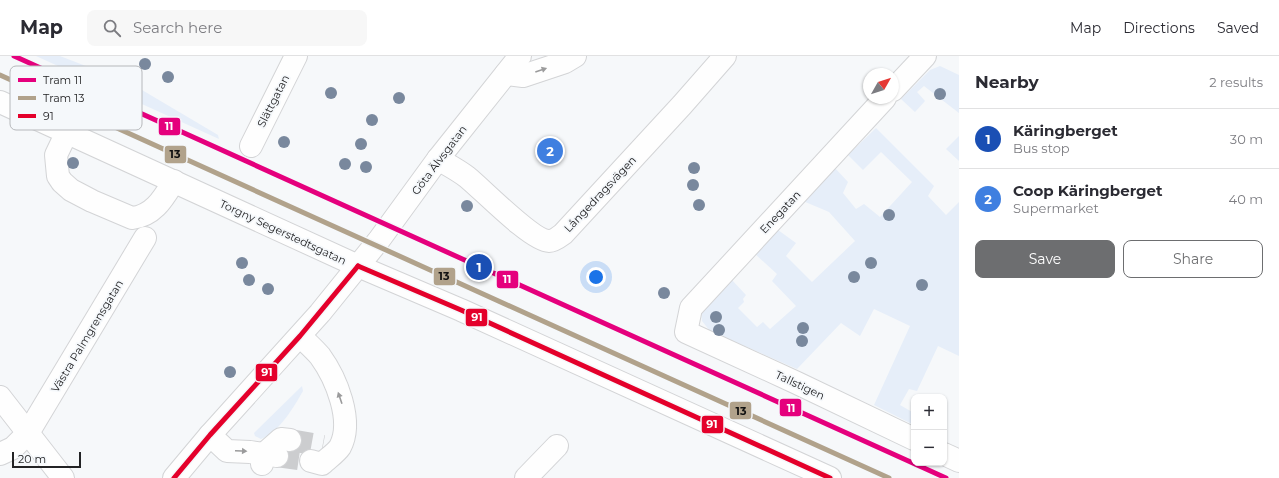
<!DOCTYPE html>
<meta charset="utf-8">
<style>
:root{--surface:#fff;--page:#f7f7f7;--text:#2b2b33;--muted:#7c7c81;--line:#e1e1e2;--accent:#6d6e70}
body{margin:0;font-family:Montserrat,sans-serif;background:var(--page);color:var(--text)}
.controls{position:absolute;right:12px;bottom:12px;display:grid;overflow:hidden;border-radius:8px;box-shadow:0 1px 3px #0004}
.controls button{width:36px;height:36px;display:grid;place-items:center;padding:0;border:0;border-bottom:1px solid var(--line);background:var(--surface);color:var(--text);font:20px sans-serif}
.compass{position:absolute;left:863px;top:12px;width:36px;height:36px;border-radius:50%;background:var(--surface);box-shadow:0 1px 3px #0004;rotate:51deg}
.scale{position:absolute;left:12px;bottom:10px;width:69px;box-sizing:border-box;padding-left:4px;border:2px solid #232325;border-top:0;font-size:11px;line-height:14px;white-space:nowrap;color:#232325;-webkit-text-stroke:3px #f5f8fb;paint-order:stroke}
.you{position:absolute;left:596px;top:221px;width:14px;height:14px;margin:-10px;border:3px solid #fff;border-radius:50%;background:#1a73e8;box-shadow:0 0 0 6px #1a73e833}
.badge{display:grid;place-items:center;width:26px;height:26px;border-radius:50%;background:var(--accent);color:#fff;font-size:13px;font-weight:700}
.pin{position:absolute;translate:-50% -50%;border:2px solid #fff;box-shadow:0 1px 4px #0006}
.list{margin:0;padding:0;list-style:none}
h2{display:flex;justify-content:space-between;align-items:center;height:52px;margin:0;padding:0 16px;font-size:17px}
h2 small{font-size:13px;font-weight:400;color:var(--muted)}
.list li{display:grid;grid-template-columns:26px 1fr auto;gap:12px;align-items:center;box-sizing:border-box;height:60px;padding:0 16px;border-top:1px solid var(--line)}
.list b{display:block;font-size:15px;white-space:nowrap}
.list p{margin:0;font-size:13px;white-space:nowrap;color:var(--muted)}
.list em{font-size:13px;font-style:normal;color:var(--muted)}
.actions{display:flex;gap:8px;padding:12px 16px}
.actions a{flex:1;padding:9px 0;border:1px solid var(--accent);border-radius:8px;text-align:center;font-size:14px;color:var(--accent)}
.actions .main{background:var(--accent);color:#fff}
.icon{flex:none;width:22px;height:22px;fill:none;stroke:currentColor;stroke-width:2;stroke-linecap:round;stroke-linejoin:round}
.map{position:relative;flex:none;width:959px;height:422px;overflow:hidden}
header{display:flex;align-items:center;gap:24px;box-sizing:border-box;height:56px;padding:0 20px;background:var(--surface);border-bottom:1px solid var(--line)}
header strong{font-size:19px}
nav{display:flex;gap:22px;margin-inline-start:auto;font-size:14px}
.search{width:280px;height:36px;background:var(--page);display:flex;align-items:center;gap:10px;box-sizing:border-box;padding:0 14px;border-radius:8px;color:var(--muted);font-size:15px}
main{display:flex}
aside{flex:1;background:var(--surface)}
.map>svg:first-child{display:block}
.green{fill:#e6eef9}
.lines{fill:none;stroke-linecap:round;stroke-linejoin:round}
.minor-tunnel{stroke:#cccdcf;stroke-width:22;stroke-dasharray:22 11;stroke-linecap:butt}
.minor-casing{stroke:#d3d4d6;stroke-width:24}
.minor{stroke:#fefefe;stroke-width:22}
.bus-1-casing{stroke:#f5f8fb;stroke-width:8}
.bus-1{stroke:#e4002b;stroke-width:5}
.tram-1-casing{stroke:#f5f8fb;stroke-width:8}
.tram-2-casing{stroke:#f5f8fb;stroke-width:8}
.tram-1{stroke:#e5007d;stroke-width:5}
.tram-2{stroke:#b1a28b;stroke-width:5}
.tree{fill:#79889d}
.oneway{fill:#9b9b9c}
.labels{text-anchor:middle;dominant-baseline:central;stroke-width:3.5;stroke-linejoin:round;paint-order:stroke}
.street-label{font-size:11px;fill:#232325;stroke:#f5f8fb}
.key{fill:#f5f8fb;stroke:#b6b8bb;stroke-width:1}
.key-label{font-size:11px;fill:#232325}
.line-badge{stroke:#f5f8fb;stroke-width:1.5}
.badge-label{font-size:11px;text-anchor:middle;font-weight:bold;fill:#fff}
.pale-badge-label{font-size:11px;text-anchor:middle;font-weight:bold;fill:#111}
</style>
<header>
<strong>Map</strong>
<div class="search"><svg class="icon" aria-label="search" viewBox="0 0 24 24"><circle cx="10" cy="10" r="6"/><path d="M15 15l6 6"/></svg>Search here</div>
<nav><a>Map</a><a>Directions</a><a>Saved</a></nav>
</header>
<main>
<div class="map">
<svg width="959" height="422" viewBox="0 0 959 422">
<rect width="100%" height="100%" fill="#f6f8fa"/>
<g class="green">
<path d="M36,0H60L91,12L142,34L218,79L219,83Z"/>
<path d="M940,10L959,19V57L924,30L917,36L925,45L915,56L901,43L930,14Z"/>
<path d="M876,72L934,130L928,140L946,159L959,146V300L938,290L917,335L909,333L900,349L914,357V369L874,349L910,270L874,253L860,280L841,267L797,313L710,275L702,265L701,256L731,223L746,239L743,243L744,246L738,252L757,271L763,266L770,273L796,250L772,225L777,218L754,197L778,174L796,187L786,200L812,226L855,185L829,156L803,145L835,112L848,126L843,137L856,153L864,148L880,161L912,126L881,96L863,114L848,99Z"/>
<path d="M959,80V105L946,93Z"/>
<path d="M302,330L303,335C294,351 279,376 261,383L255,380L254,377Z"/>
</g>
<g class="lines">
<g class="minor-tunnel">
<path d="M290,384L323,390"/>
<path d="M277,400L311,405"/>
</g>
<defs>
<g id="minor">
<path d="M506,18L523,20L565,6L575,0"/>
<path d="M893,34L925,0"/>
<path d="M885,42L691,252L686,276L797,327L914,383"/>
<path d="M0,46L358,210L461,254L830,422"/>
<path d="M67,76L56,99L58,120L62,126L71,134L92,145L132,162C154,160 164,141 174,125"/>
<path d="M251,90L296,0"/>
<path d="M438,103C448,109 458,114 467,121C482,133 532,185 549,185C554,185 559,181 563,178L682,49L725,0"/>
<path d="M300,280C306,286 314,293 320,300C336,322 354,365 340,391C336,397 327,403 322,408L311,405"/>
<path d="M0,341L63,422"/>
<path d="M210,379L227,395L250,396L277,400"/>
<path d="M0,398L13,392L28,377L145,182"/>
<path d="M944,398L959,405"/>
<path d="M262,408L264,398L281,383L290,384"/>
<path d="M174,422L210,379L320,257L379,184L438,103L520,0"/>
<path d="M526,422L557,390"/>
</g>
</defs>
<use href="#minor" class="minor-casing"/>
<use href="#minor" class="minor"/>
<defs>
<g id="bus-1">
<path d="M358,210L461,254L830,422"/>
<path d="M174,422L210,379L300,280L358,210"/>
</g>
</defs>
<use href="#bus-1" class="bus-1-casing"/>
<use href="#bus-1" class="bus-1"/>
<defs>
<path id="tram-1" d="M14,0L946,422"/>
<path id="tram-2" d="M0,19L889,422"/>
</defs>
<use href="#tram-1" class="tram-1-casing"/>
<use href="#tram-2" class="tram-2-casing"/>
<use href="#tram-1" class="tram-1"/>
<use href="#tram-2" class="tram-2"/>
</g>
<g class="tree">
<circle cx="145" cy="8" r="6"/>
<circle cx="168" cy="21" r="6"/>
<circle cx="331" cy="37" r="6"/>
<circle cx="940" cy="38" r="6"/>
<circle cx="399" cy="42" r="6"/>
<circle cx="372" cy="64" r="6"/>
<circle cx="284" cy="86" r="6"/>
<circle cx="361" cy="88" r="6"/>
<circle cx="73" cy="107" r="6"/>
<circle cx="345" cy="108" r="6"/>
<circle cx="366" cy="111" r="6"/>
<circle cx="694" cy="112" r="6"/>
<circle cx="693" cy="129" r="6"/>
<circle cx="699" cy="149" r="6"/>
<circle cx="467" cy="150" r="6"/>
<circle cx="889" cy="159" r="6"/>
<circle cx="242" cy="207" r="6"/>
<circle cx="871" cy="207" r="6"/>
<circle cx="854" cy="221" r="6"/>
<circle cx="249" cy="224" r="6"/>
<circle cx="922" cy="229" r="6"/>
<circle cx="268" cy="233" r="6"/>
<circle cx="664" cy="237" r="6"/>
<circle cx="716" cy="261" r="6"/>
<circle cx="803" cy="272" r="6"/>
<circle cx="719" cy="274" r="6"/>
<circle cx="802" cy="285" r="6"/>
<circle cx="230" cy="316" r="6"/>
</g>
<defs><path id="oneway-solid" d="M-6-.8H1V-3.2L6.5 0L1 3.2V.8H-6Z"/></defs>
<g class="oneway">
<use href="#oneway-solid" transform="translate(541 14) rotate(-19)"/>
<use href="#oneway-solid" transform="translate(340 342) rotate(-109)"/>
<use href="#oneway-solid" transform="translate(241 395) rotate(3)"/>
</g>
<g class="labels">
<g class="street-label">
<text transform="translate(273 45) rotate(-63)">Slättgatan</text>
<text transform="translate(439 104) rotate(-53)">Göta Älvsgatan</text>
<text transform="translate(600 138) rotate(-47)">Långedragsvägen</text>
<text transform="translate(780 156) rotate(-47)">Enegatan</text>
<text transform="translate(283 176) rotate(25)">Torgny Segerstedtsgatan</text>
<text transform="translate(87 280) rotate(-59)">Västra Palmgrensgatan</text>
<text transform="translate(800 329) rotate(25)">Tallstigen</text>
</g>
</g>
<rect x="10" y="10" width="132" height="64" rx="6" class="key"/>
<rect x="18" y="22" width="18" height="4" fill="#e5007d"/>
<rect x="18" y="40" width="18" height="4" fill="#b1a28b"/>
<rect x="18" y="58" width="18" height="4" fill="#e4002b"/>
<g class="key-label">
<text x="43" y="28">Tram 11</text>
<text x="43" y="46">Tram 13</text>
<text x="43" y="64">91</text>
</g>
<g class="line-badge">
<rect x="158" y="61" width="23" height="19" rx="4" fill="#e5007d"/>
<rect x="164" y="89" width="23" height="19" rx="4" fill="#b1a28b"/>
<rect x="433" y="211" width="23" height="19" rx="4" fill="#b1a28b"/>
<rect x="496" y="214" width="23" height="19" rx="4" fill="#e5007d"/>
<rect x="465" y="252" width="23" height="19" rx="4" fill="#e4002b"/>
<rect x="255" y="307" width="23" height="19" rx="4" fill="#e4002b"/>
<rect x="779" y="342" width="23" height="19" rx="4" fill="#e5007d"/>
<rect x="729" y="345" width="23" height="19" rx="4" fill="#b1a28b"/>
<rect x="701" y="359" width="23" height="19" rx="4" fill="#e4002b"/>
</g>
<g class="badge-label">
<text x="169" y="74">11</text>
<text x="507" y="227">11</text>
<text x="477" y="265">91</text>
<text x="267" y="320">91</text>
<text x="791" y="356">11</text>
<text x="712" y="372">91</text>
</g>
<g class="pale-badge-label">
<text x="175" y="102">13</text>
<text x="444" y="224">13</text>
<text x="741" y="359">13</text>
</g>
</svg>
<div class="controls">
<button>+</button>
<button>−</button>
</div>
<svg class="compass" viewBox="-18 -18 36 36"><path d="M0-13l5 13h-10z" fill="#e53935"/><path d="M0 13l5-13h-10z" fill="#7c7c81"/></svg>
<div class="scale">20 m</div>
<div class="you"></div>
<div class="pin badge" style="left:479px;top:211px;background:#1a4fb4">1</div>
<div class="pin badge" style="left:550px;top:95px;background:#3f7fe0">2</div>
</div>
<aside>
<h2>Nearby<small>2 results</small></h2>
<ul class="list">
<li><span class="badge" style="background:#1a4fb4">1</span><div><b>Käringberget</b><p>Bus stop</p></div><em>30 m</em></li>
<li><span class="badge" style="background:#3f7fe0">2</span><div><b>Coop Käringberget</b><p>Supermarket</p></div><em>40 m</em></li>
</ul>
<div class="actions"><a class="main">Save</a><a>Share</a></div>
</aside>
</main>
